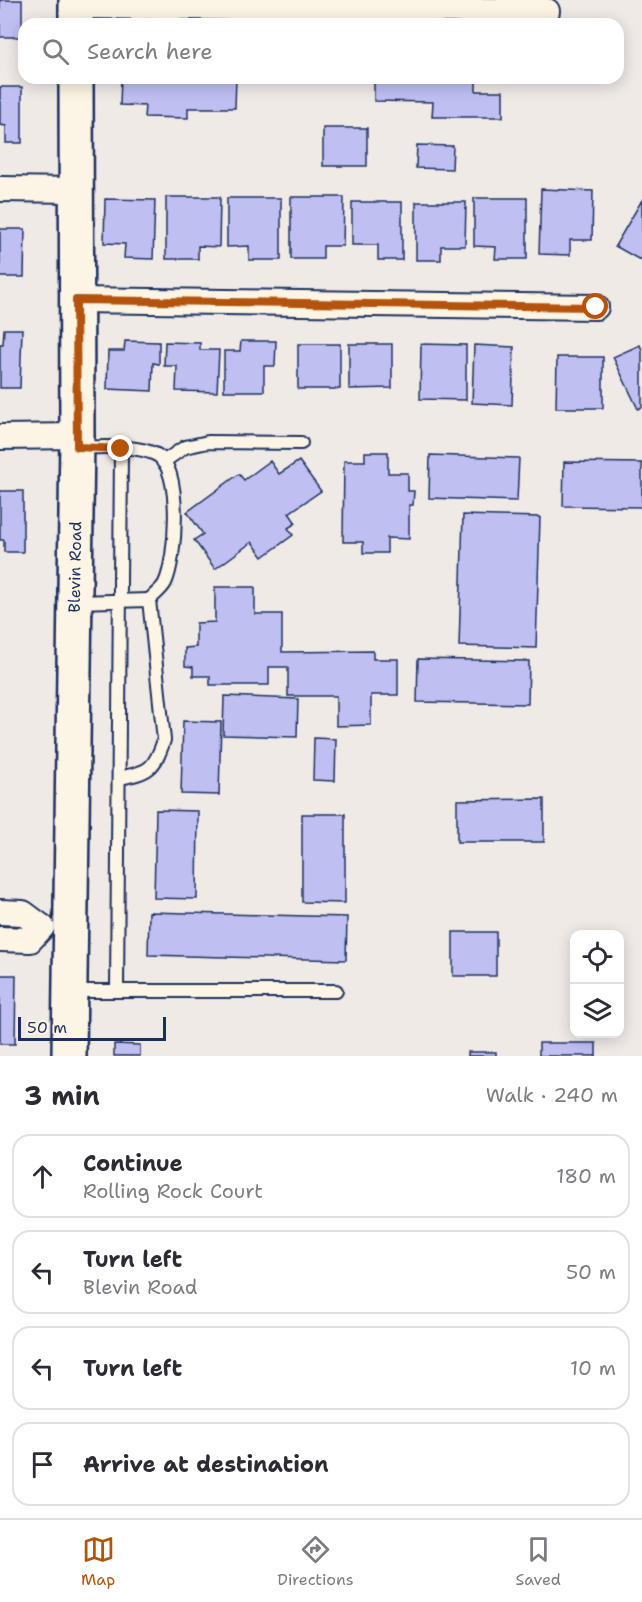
<!DOCTYPE html>
<meta charset="utf-8">
<style>
:root{--surface:#fff;--page:#f7f7f7;--text:#2b2b33;--muted:#7c7c81;--line:#e1e1e2;--accent:#b45309}
body{margin:0;font-family:"Shantell Sans",sans-serif;background:var(--page);color:var(--text)}
.controls{position:absolute;right:18px;bottom:18px;display:grid;overflow:hidden;border-radius:12px;box-shadow:0 3px 15px #0003}
.controls button{width:54px;height:54px;display:grid;place-items:center;padding:0;border:0;border-bottom:2px solid var(--line);background:var(--surface);color:var(--text);font:30px sans-serif}
.scale{position:absolute;left:18px;bottom:15px;width:148px;box-sizing:border-box;padding-left:6px;border:3px solid #1b2f5e;border-top:0;font-size:16px;line-height:21px;white-space:nowrap;color:#1b2f5e;-webkit-text-stroke:4px #fcf5e5;paint-order:stroke}
.stop{position:absolute;width:18px;height:18px;margin:-14px;border:4px solid #b45309;border-radius:50%;background:#fff}
.stop.end{background:#b45309;border-color:#fff;box-shadow:0 2px 6px #0008}
.list{margin:0;padding:0;list-style:none}
h2{display:flex;justify-content:space-between;align-items:center;height:78px;margin:0;padding:0 24px;font-size:26px}
h2 small{font-size:20px;font-weight:400;color:var(--muted)}
.list li{display:grid;grid-template-columns:39px 1fr auto;gap:18px;align-items:center;box-sizing:border-box;height:84px;margin:0 12px 12px;padding:0 12px;border:2px solid var(--line);border-radius:18px}
.list b{display:block;font-size:22px;white-space:nowrap}
.list p{margin:0;font-size:20px;white-space:nowrap;color:var(--muted)}
.list em{font-size:20px;font-style:normal;color:var(--muted)}
.icon{flex:none;width:33px;height:33px;fill:none;stroke:currentColor;stroke-width:2;stroke-linecap:round;stroke-linejoin:round}
.map{position:relative;flex:none;width:642px;height:1056px;overflow:hidden}
.search{position:absolute;background:var(--surface);box-shadow:0 3px 15px #0003;left:18px;right:18px;top:18px;height:66px;display:flex;align-items:center;gap:15px;box-sizing:border-box;padding:0 21px;border-radius:18px;color:var(--muted);font-size:22px}
.sheet{height:462px;background:var(--surface)}
nav{display:flex;justify-content:space-around;align-items:center;box-sizing:border-box;height:84px;border-top:2px solid var(--line);background:var(--surface);font-size:16px;color:var(--muted)}
nav a{display:grid;justify-items:center;gap:3px}
nav .on{color:var(--accent)}
.map>svg:first-child{display:block}
.building{fill:#bfbff1;stroke:#1b2f5e;stroke-width:1.5}
.lines{fill:none;stroke-linecap:round;stroke-linejoin:round}
.lane-casing{stroke:#1b2f5e;stroke-width:16}
.street-casing{stroke:#1b2f5e;stroke-width:28}
.secondary-casing{stroke:#1b2f5e;stroke-width:38}
.lane{stroke:#fcf5e5;stroke-width:12}
.street{stroke:#fcf5e5;stroke-width:24}
.secondary{stroke:#fcf5e5;stroke-width:33}
.route{stroke:#b45309;stroke-width:8}
.labels{text-anchor:middle;dominant-baseline:central;stroke-width:4.5;stroke-linejoin:round;paint-order:stroke}
.street-label{font-size:16px;fill:#1b2f5e;stroke:#fcf5e5}
</style>
<div class="map">
<svg width="642" height="1056" viewBox="0 0 642 1056">
<rect width="100%" height="100%" fill="#f0eae7"/>
<filter id="ink" filterUnits="userSpaceOnUse"><feTurbulence type="fractalNoise" baseFrequency=".0167" numOctaves="2"/><feDisplacementMap in="SourceGraphic" scale="12" xChannelSelector="R" yChannelSelector="G"/><feConvolveMatrix kernelMatrix="1 2 1 2 8 2 1 2 1" color-interpolation-filters="sRGB"/></filter>
<g filter="url(#ink)">
<g class="building">
<rect x="0" y="0" width="22" height="37"/>
<path d="M121,78H236L235,108H188V118L144,117L145,106L120,105Z"/>
<path d="M374,78H476V91H503V117H432L433,102L374,101Z"/>
<path d="M0,87H22V143H6V126L0,125Z"/>
<rect x="323" y="128" width="44" height="38"/>
<path d="M417,145L453,146L452,169L416,168Z"/>
<path d="M541,189L593,191L592,240H570V255L539,254Z"/>
<path d="M166,197H220L219,247L198,246V259H166Z"/>
<path d="M291,197H344L343,246H323V259H291Z"/>
<path d="M227,198H281V260H249V246L227,247Z"/>
<path d="M474,198H527V259H495L496,247L474,246Z"/>
<path d="M105,199L155,200L153,259L124,258L125,244L104,243Z"/>
<path d="M642,200V257L640,260L615,246Z"/>
<path d="M352,202H402V260H378V245H352Z"/>
<path d="M416,202H466L465,246H441V260H416Z"/>
<path d="M0,229H25L24,277H0Z"/>
<path d="M4,329H22L20,388H0V344H3Z"/>
<path d="M125,341L159,342V364L153,363L152,391L107,389L108,351H124Z"/>
<path d="M241,341H276L275,366H264V391H224V351H240Z"/>
<path d="M165,342L200,343V350H219L217,392L176,391L177,366H164Z"/>
<rect x="298" y="344" width="42" height="45"/>
<path d="M349,344H392V388L349,389Z"/>
<path d="M421,344L466,345V400L420,399Z"/>
<path d="M474,345L514,347L512,405L472,403Z"/>
<path d="M640,345L642,350V407L638,409L613,357Z"/>
<path d="M557,357H603V408H556Z"/>
<path d="M365,452H388V473H408V491H414L413,505H409V539L387,538V553H363V542H343L344,461H365Z"/>
<path d="M430,455L519,458L517,501L429,498Z"/>
<path d="M270,461L279,474L299,461L321,491L289,513L296,523L288,528L293,535L263,557L252,542L215,569L194,540L203,534L187,512L239,474L244,480Z"/>
<path d="M564,462L642,463V507L563,506Z"/>
<path d="M0,491H23V552H4V540H0Z"/>
<path d="M463,515L540,517L536,648L459,646Z"/>
<path d="M215,587H255V614H282V652L373,651V659H398V695H371V725L336,726V696H288V667H269V685H210V676H193V667L185,666V648L196,647V623L215,622Z"/>
<path d="M418,659L529,661L528,704L417,702Z"/>
<path d="M224,696L298,699L297,737L223,735Z"/>
<path d="M183,721L221,722L219,795L181,794Z"/>
<path d="M314,738L336,739L335,781L313,780Z"/>
<path d="M544,799V842H457V800Z"/>
<path d="M156,810L198,811L197,899L154,898Z"/>
<path d="M302,814H345V903L302,902Z"/>
<path d="M149,912L347,917L346,960L148,955Z"/>
<rect x="453" y="932" width="43" height="44"/>
<path d="M0,975H16L15,1044H0Z"/>
<rect x="539" y="1043" width="57" height="13"/>
<path d="M114,1044L140,1045V1056H114Z"/>
<rect x="468" y="1052" width="28" height="4"/>
</g>
<g class="lines">
<defs>
<g id="lane">
<path d="M131,6L141,24"/>
<path d="M79,447C103,448 135,444 157,455C183,469 176,560 165,583C162,589 154,595 149,600"/>
<path d="M163,462L185,447L208,442L301,443"/>
<path d="M76,602L149,600L164,740C154,770 149,772 119,778"/>
<path d="M71,991H336"/>
<path d="M117,991L121,449"/>
</g>
<g id="street">
<path d="M76,6L547,11"/>
<path d="M0,189L76,190"/>
<path d="M76,300L596,307"/>
<path d="M0,437L77,436"/>
<path d="M0,912L23,913L42,927"/>
<path d="M0,939L30,940L42,927"/>
</g>
<g id="secondary">
<path d="M76,24V0"/>
<path d="M69,1056L77,436L76,78"/>
</g>
</defs>
<use href="#lane" class="lane-casing"/>
<use href="#street" class="street-casing"/>
<use href="#secondary" class="secondary-casing"/>
<use href="#lane" class="lane"/>
<use href="#street" class="street"/>
<use href="#secondary" class="secondary"/>
</g>
</g>
<g class="lines" filter="url(#ink)">
<path class="route" d="M121,449L77,447L76,300L596,307"/>
</g>
<g class="labels">
<g class="street-label">
<text transform="translate(75 567) rotate(-89)">Blevin Road</text>
</g>
</g>
</svg>
<div class="controls">
<button><svg class="icon" aria-label="locate" viewBox="0 0 24 24"><circle cx="12" cy="12" r="6"/><path d="M12 2v4M12 18v4M2 12h4M18 12h4"/></svg></button>
<button><svg class="icon" aria-label="layers" viewBox="0 0 24 24"><path d="M12 4l9 5-9 5-9-5zM3 14l9 5 9-5"/></svg></button>
</div>
<div class="scale">50 m</div>
<div class="stop" style="left:596px;top:307px"></div>
<div class="stop end" style="left:121px;top:449px"></div>
<div class="search"><svg class="icon" aria-label="search" viewBox="0 0 24 24"><circle cx="10" cy="10" r="6"/><path d="M15 15l6 6"/></svg>Search here</div>
</div>
<section class="sheet">
<h2>3 min<small>Walk · 240 m</small></h2>
<ul class="list">
<li><svg class="icon" aria-label="ahead" viewBox="0 0 24 24"><path d="M12 20V5M6 11l6-6 6 6"/></svg><div><b>Continue</b><p>Rolling Rock Court</p></div><em>180 m</em></li>
<li><svg class="icon" aria-label="left" viewBox="0 0 24 24"><path d="M17 20v-9H6M10 6l-5 5 5 5"/></svg><div><b>Turn left</b><p>Blevin Road</p></div><em>50 m</em></li>
<li><svg class="icon" aria-label="left" viewBox="0 0 24 24"><path d="M17 20v-9H6M10 6l-5 5 5 5"/></svg><div><b>Turn left</b></div><em>10 m</em></li>
<li><svg class="icon" aria-label="arrive" viewBox="0 0 24 24"><path d="M6 21V4h12l-3 4 3 4H6"/></svg><div><b>Arrive at destination</b></div></li>
</ul>
</section>
<nav>
<a class="on"><svg class="icon" aria-label="map" viewBox="0 0 24 24"><path d="M3 6l6-2 6 2 6-2v14l-6 2-6-2-6 2zM9 4v14M15 6v14"/></svg>Map</a>
<a><svg class="icon" aria-label="directions" viewBox="0 0 24 24"><path d="M12 3l9 9-9 9-9-9zM9 14v-3h6M13 9l2 2-2 2"/></svg>Directions</a>
<a><svg class="icon" aria-label="saved" viewBox="0 0 24 24"><path d="M7 4h10v16l-5-4-5 4z"/></svg>Saved</a>
</nav>
